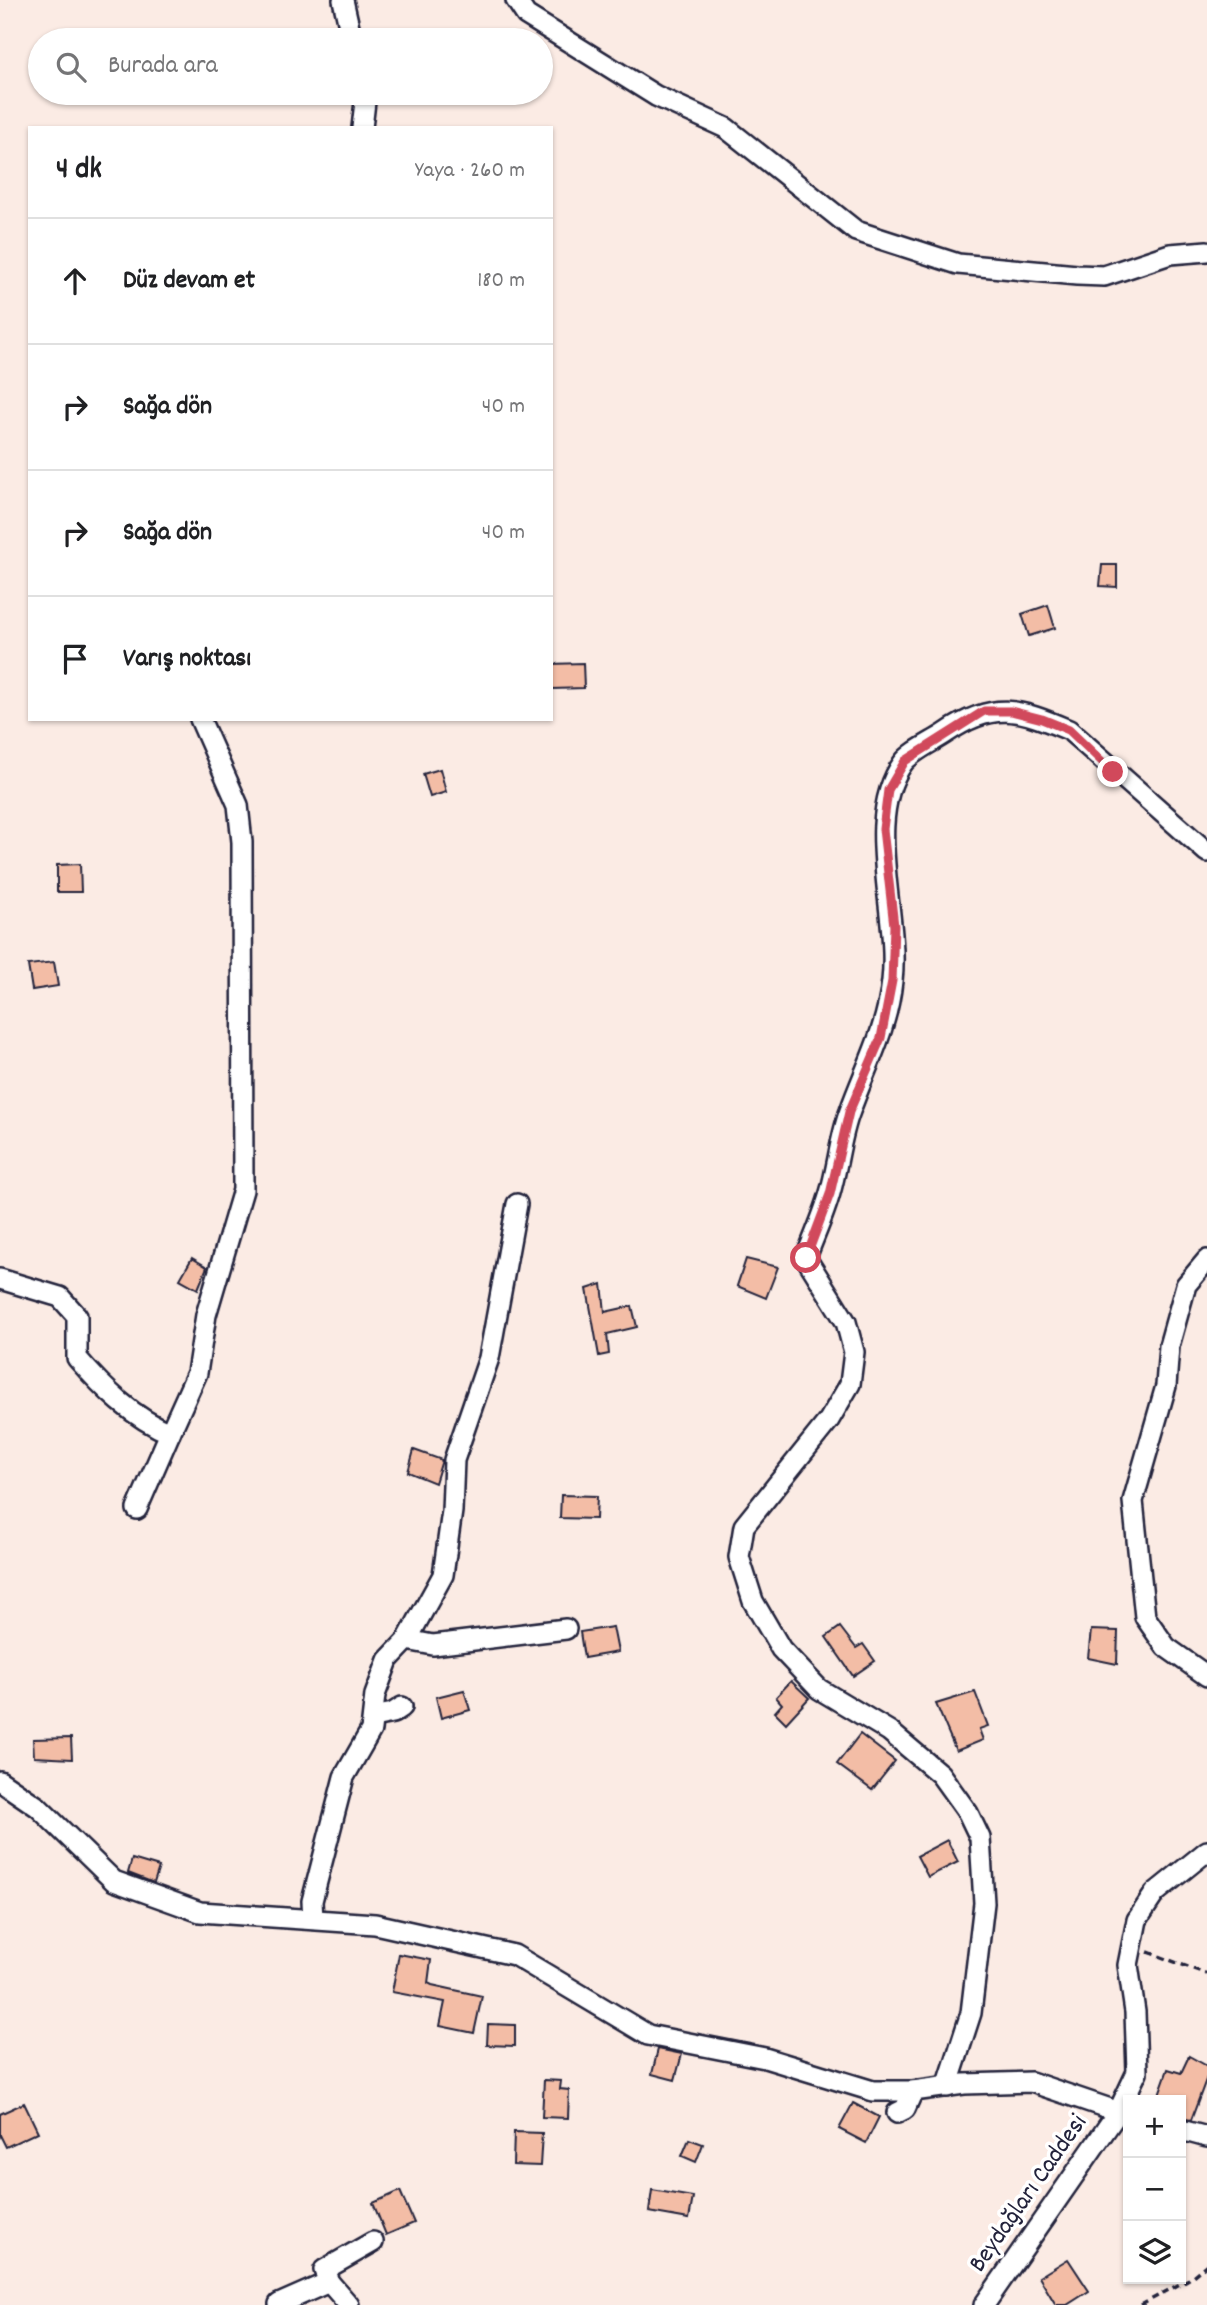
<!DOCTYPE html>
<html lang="tr">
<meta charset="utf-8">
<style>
:root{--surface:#fff;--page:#f6f6f6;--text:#202124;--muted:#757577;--line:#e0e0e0}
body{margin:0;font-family:Dekko,sans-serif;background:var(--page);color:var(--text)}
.controls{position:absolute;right:21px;bottom:21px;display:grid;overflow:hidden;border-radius:0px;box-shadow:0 2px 5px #0004}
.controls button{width:63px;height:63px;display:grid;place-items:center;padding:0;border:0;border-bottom:2px solid var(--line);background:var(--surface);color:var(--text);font:35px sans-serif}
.stop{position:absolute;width:21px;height:21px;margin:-16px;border:5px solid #d1495b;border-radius:50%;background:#fff}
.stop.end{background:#d1495b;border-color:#fff;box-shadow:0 2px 7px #0008}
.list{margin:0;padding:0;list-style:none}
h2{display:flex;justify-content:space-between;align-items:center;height:91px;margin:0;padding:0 28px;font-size:30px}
h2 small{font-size:23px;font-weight:400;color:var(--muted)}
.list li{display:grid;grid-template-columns:46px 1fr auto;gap:21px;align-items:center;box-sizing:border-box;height:126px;padding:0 28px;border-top:2px solid var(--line)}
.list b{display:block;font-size:26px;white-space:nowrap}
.list em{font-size:23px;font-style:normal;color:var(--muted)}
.icon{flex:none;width:38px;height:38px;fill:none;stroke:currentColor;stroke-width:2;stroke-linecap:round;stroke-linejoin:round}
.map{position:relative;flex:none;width:1207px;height:2305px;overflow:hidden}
.search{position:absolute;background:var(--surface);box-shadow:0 2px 5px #0004;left:28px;top:28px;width:525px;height:77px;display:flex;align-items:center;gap:18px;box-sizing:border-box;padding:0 24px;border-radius:38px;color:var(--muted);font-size:26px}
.panel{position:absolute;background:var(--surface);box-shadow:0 2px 5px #0004;left:28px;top:126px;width:525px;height:595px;border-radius:0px}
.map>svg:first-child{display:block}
.building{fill:#f3bda6;stroke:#22223b;stroke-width:2}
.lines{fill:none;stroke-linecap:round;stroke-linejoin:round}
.minor-casing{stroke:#22223b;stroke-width:24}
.path{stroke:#22223b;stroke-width:3.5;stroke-dasharray:7 5;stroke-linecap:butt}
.minor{stroke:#fff;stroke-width:19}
.route{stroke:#d1495b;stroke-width:9}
.labels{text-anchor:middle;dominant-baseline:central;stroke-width:7;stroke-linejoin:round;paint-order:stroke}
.street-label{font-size:26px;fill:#22223b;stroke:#fff}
</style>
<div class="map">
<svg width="1207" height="2305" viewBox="0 0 1207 2305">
<rect width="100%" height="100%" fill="#fbebe4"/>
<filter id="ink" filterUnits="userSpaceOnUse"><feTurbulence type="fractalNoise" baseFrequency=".0143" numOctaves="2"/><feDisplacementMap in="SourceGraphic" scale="14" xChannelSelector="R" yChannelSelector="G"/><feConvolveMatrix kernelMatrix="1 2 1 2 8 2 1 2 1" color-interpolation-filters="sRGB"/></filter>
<g filter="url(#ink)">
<g class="building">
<path d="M1102,565H1117V587L1100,586Z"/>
<path d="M1048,605L1055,628L1029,636L1022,614Z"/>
<path d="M583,663L584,688L552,689L551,664Z"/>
<path d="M440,769L446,792L430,797L423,774Z"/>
<path d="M80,864L81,892H57V865Z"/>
<path d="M54,962L58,986L32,990L28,965Z"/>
<path d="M192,1258L207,1267L198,1289L180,1279Z"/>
<path d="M746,1259L778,1267L766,1298L737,1286Z"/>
<path d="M602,1284L605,1312L632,1306L637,1327L607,1334L609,1354L599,1356L587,1289Z"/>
<path d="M414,1450L442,1460L435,1483L408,1472Z"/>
<path d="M561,1495L597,1496L596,1519L560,1518Z"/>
<path d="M613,1627L618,1652L584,1658L580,1632Z"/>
<path d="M840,1627L856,1648L863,1644L875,1661L853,1676L826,1637Z"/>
<path d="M1091,1630L1118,1631L1117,1664L1088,1658Z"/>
<path d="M791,1681L809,1698L786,1723L775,1712L782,1704L776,1697Z"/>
<path d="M464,1690L470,1710L441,1718L436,1697Z"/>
<path d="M975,1692L988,1726L979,1729L983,1740L956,1751L936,1704Z"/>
<path d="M860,1734L895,1761L872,1790L837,1764Z"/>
<path d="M71,1738L72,1759L34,1757L33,1739Z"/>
<path d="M947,1840L958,1862L928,1877L917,1856Z"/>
<path d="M132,1859L159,1867L154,1883L128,1873Z"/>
<path d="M399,1954L431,1960L428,1983L432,1985L482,1996L474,2033L440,2026L445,2002L392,1992Z"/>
<path d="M488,2024L515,2025V2046L487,2045Z"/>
<path d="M658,2049L682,2054L675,2080L652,2074Z"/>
<path d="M1189,2056L1207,2066V2077L1191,2120L1181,2118V2100H1157L1168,2069L1181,2073Z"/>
<path d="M544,2080L561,2081L560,2089L569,2090L568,2118L542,2117Z"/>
<path d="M24,2103L38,2132L6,2147L0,2135V2114Z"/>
<path d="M853,2103L879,2117L866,2143L839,2129Z"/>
<path d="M514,2132L542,2133L540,2166L513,2165Z"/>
<path d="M689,2139L703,2144L696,2162L682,2156Z"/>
<path d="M652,2190L693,2197L689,2219L649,2212Z"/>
<path d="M400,2191L414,2223L386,2235L373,2203Z"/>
<path d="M1068,2259L1089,2291L1067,2305H1056L1039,2277Z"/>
</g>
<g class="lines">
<defs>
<g id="minor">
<path d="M343,0L352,40"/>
<path d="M516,0L526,15L656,96L726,128L856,231L958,264L1077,275L1104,276L1170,254L1207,251"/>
<path d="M362,128L366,93"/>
<path d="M1207,1260L1186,1285L1169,1346L1166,1386L1133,1501L1145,1617L1166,1647L1207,1676"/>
<path d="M0,1279L60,1297L77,1316V1358C103,1388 133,1418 170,1433L137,1509"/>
<path d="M170,1433L197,1373L206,1315L243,1190L242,842L238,805L200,719"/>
<path d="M407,1640L443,1575L452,1511L454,1460L489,1358L517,1204"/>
<path d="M373,1717L393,1713L402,1707"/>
<path d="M0,1781L38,1807L114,1881L200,1912L375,1924L514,1955L648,2035L765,2058L873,2091H913L964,2084L1031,2082L1128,2115"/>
<path d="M313,1919L312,1901L344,1777L371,1730L375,1695L388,1660L407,1640L433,1645L566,1629"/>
<path d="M947,2087L971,2013L984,1903L980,1838L968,1813L940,1774L889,1731L819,1689L781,1649L753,1601L739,1557L744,1526L829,1420L850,1384L854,1352L846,1322L806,1258C814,1236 824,1215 830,1193C838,1166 840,1137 850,1111C866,1066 887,1030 892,981C900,914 862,820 903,763C912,751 933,742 946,733C994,700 1019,709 1069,730L1207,852"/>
<path d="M897,2113L905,2109L913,2091"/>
<path d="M1181,2130L1207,2137"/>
<path d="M279,2304L329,2282"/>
<path d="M349,2305L329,2282L324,2270L373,2242"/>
<path d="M984,2305L1118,2112L1137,2072L1135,2012L1128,1965L1137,1920L1155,1893L1207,1851"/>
</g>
</defs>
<use href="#minor" class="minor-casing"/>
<g class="path">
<path d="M1148,1952L1207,1974"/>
<path d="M1141,2305L1189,2279L1207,2264"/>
</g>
<use href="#minor" class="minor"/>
</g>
</g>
<g class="lines" filter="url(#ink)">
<path class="route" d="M806,1258L830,1194L849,1112L881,1038L892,981L894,926L883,829L888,790L905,761L984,711H1011L1042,719L1069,730L1113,772"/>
</g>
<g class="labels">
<g class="street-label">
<text transform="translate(1029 2194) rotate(-55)">Beydağları Caddesi</text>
</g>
</g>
</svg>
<div class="controls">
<button>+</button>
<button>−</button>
<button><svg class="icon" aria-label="layers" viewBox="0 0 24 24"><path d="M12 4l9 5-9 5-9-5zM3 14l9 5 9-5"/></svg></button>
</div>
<div class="stop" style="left:806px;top:1258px"></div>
<div class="stop end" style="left:1113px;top:772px"></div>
<div class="search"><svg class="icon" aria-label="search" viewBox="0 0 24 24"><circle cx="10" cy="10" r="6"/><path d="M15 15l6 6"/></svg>Burada ara</div>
<section class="panel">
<h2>4 dk<small>Yaya · 260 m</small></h2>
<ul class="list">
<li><svg class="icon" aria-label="ahead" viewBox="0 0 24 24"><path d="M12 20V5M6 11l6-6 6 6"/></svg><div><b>Düz devam et</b></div><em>180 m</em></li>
<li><svg class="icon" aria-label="right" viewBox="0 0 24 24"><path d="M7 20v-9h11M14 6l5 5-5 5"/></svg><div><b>Sağa dön</b></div><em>40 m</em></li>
<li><svg class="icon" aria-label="right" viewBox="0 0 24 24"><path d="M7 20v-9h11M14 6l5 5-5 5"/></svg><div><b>Sağa dön</b></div><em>40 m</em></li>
<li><svg class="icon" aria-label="arrive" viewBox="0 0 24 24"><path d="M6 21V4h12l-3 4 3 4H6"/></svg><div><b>Varış noktası</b></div></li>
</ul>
</section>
</div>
